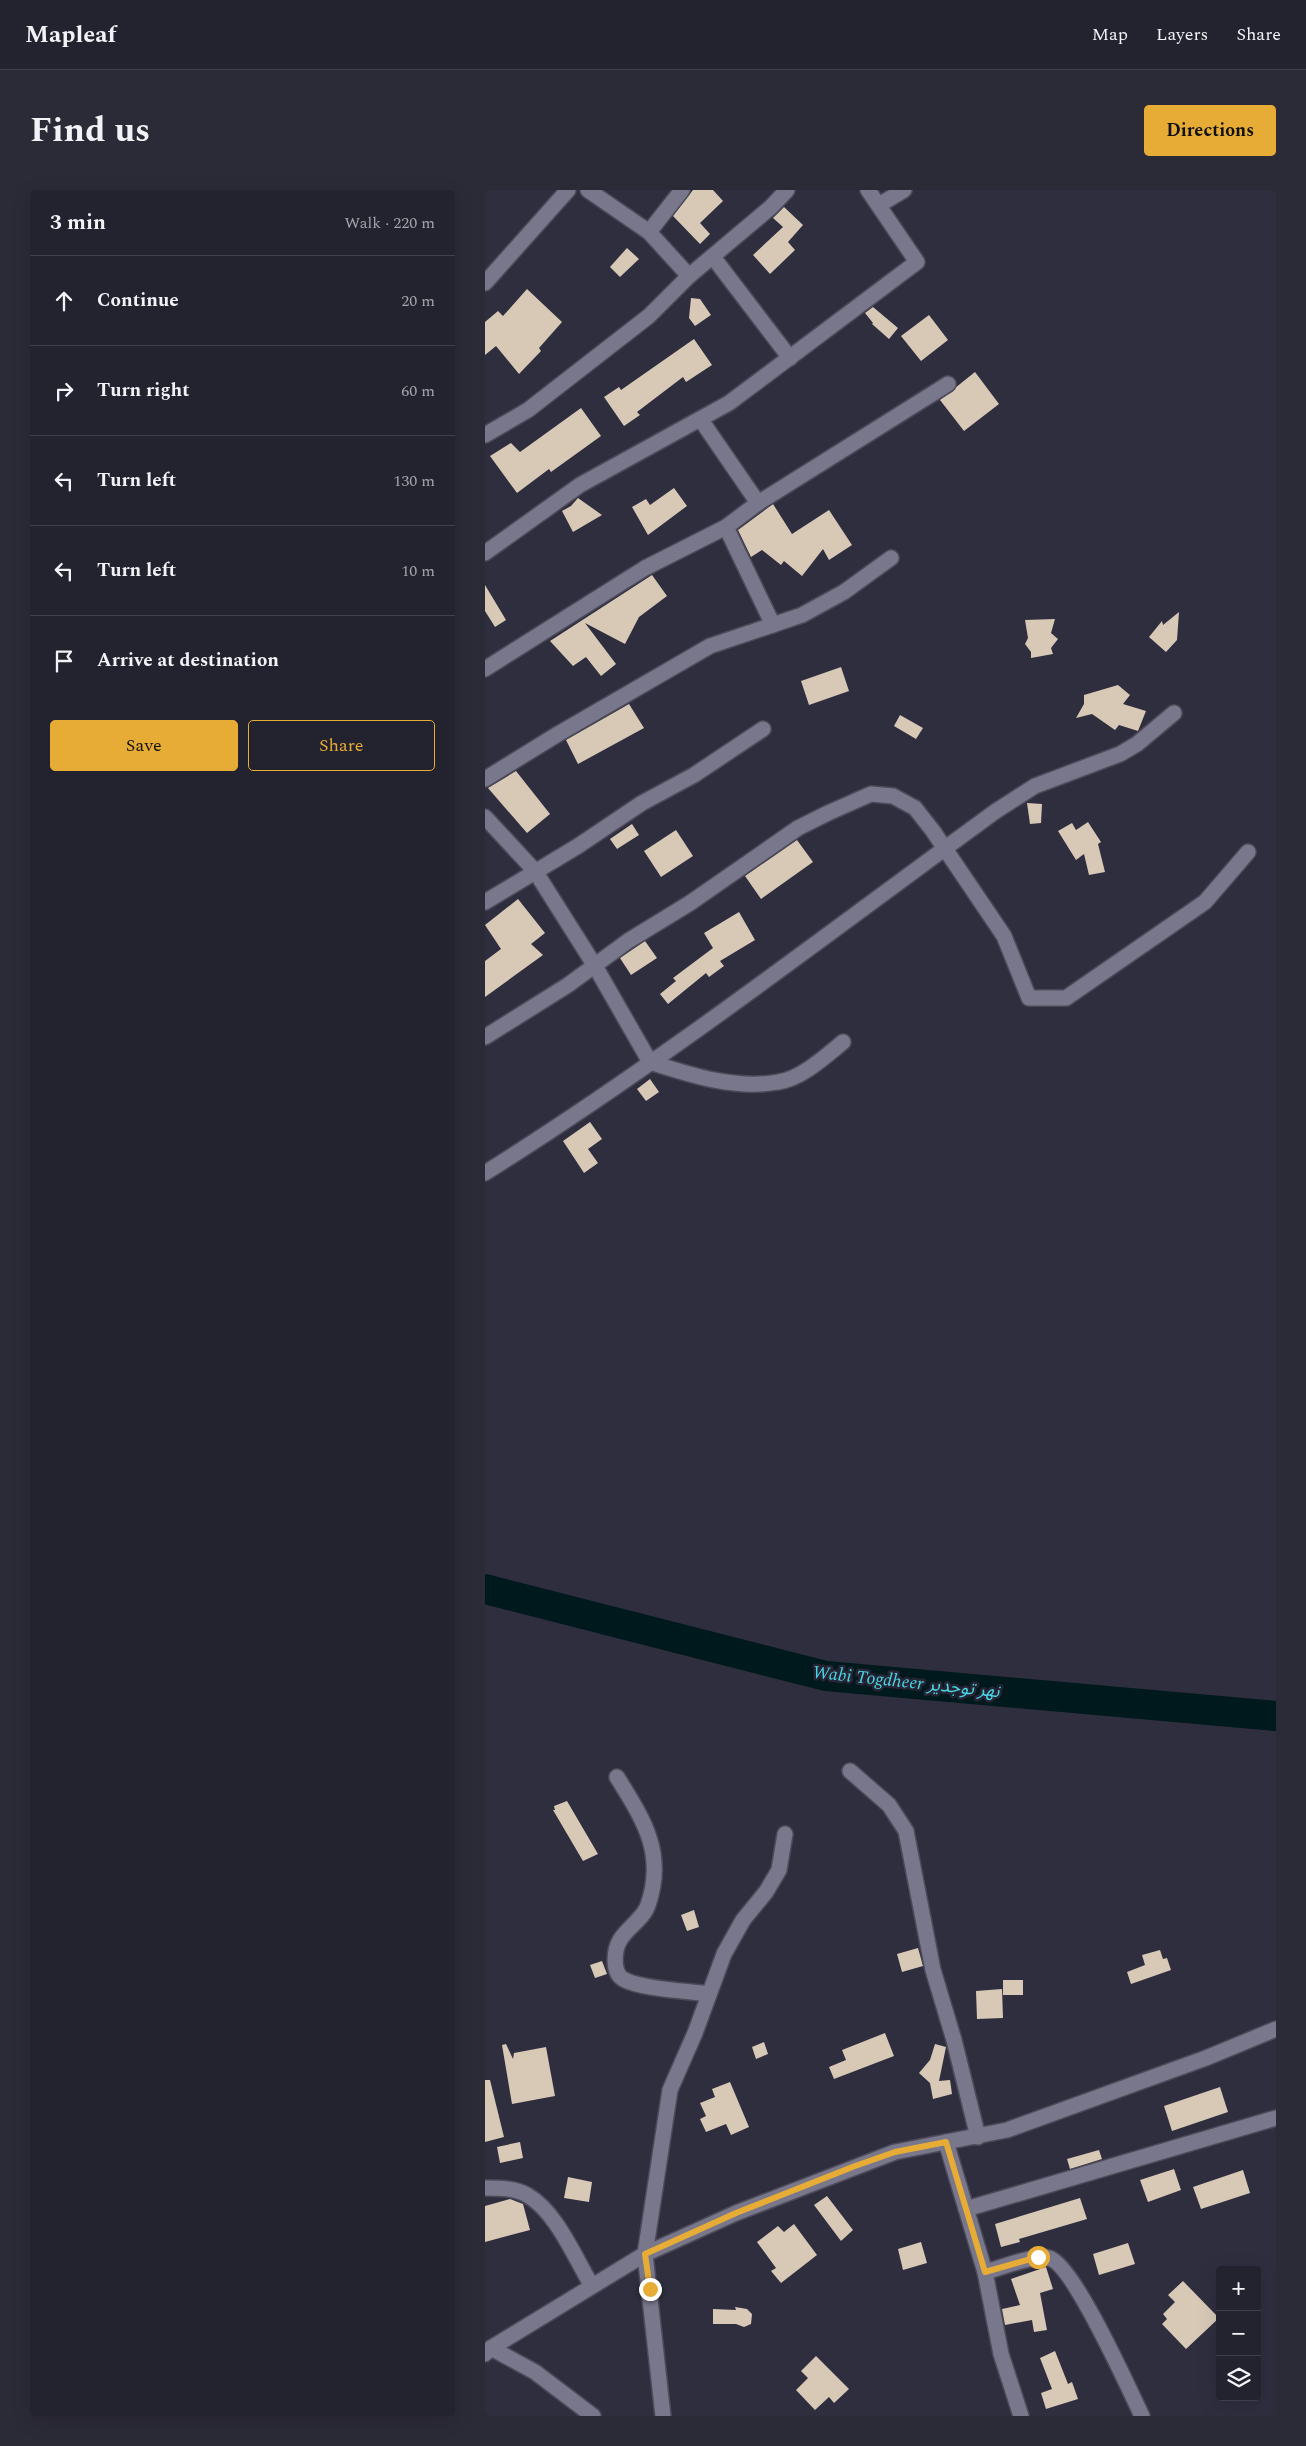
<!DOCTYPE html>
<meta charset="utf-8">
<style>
:root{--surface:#23222f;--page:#2b2a37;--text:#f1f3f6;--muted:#a3a4aa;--line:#403f4b;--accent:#e7ac36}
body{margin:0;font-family:Spectral,"Noto Sans Arabic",serif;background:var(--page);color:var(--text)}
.controls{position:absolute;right:15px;bottom:15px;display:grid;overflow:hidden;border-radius:5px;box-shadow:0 5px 20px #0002}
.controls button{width:45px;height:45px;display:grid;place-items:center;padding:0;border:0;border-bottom:1px solid var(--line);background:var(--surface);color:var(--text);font:25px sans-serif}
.stop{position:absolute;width:15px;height:15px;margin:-11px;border:4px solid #e7ac36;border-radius:50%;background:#fff}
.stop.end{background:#e7ac36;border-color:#fff;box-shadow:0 1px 5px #0008}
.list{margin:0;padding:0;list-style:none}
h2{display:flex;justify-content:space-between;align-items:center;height:65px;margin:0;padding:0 20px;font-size:21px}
h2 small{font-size:16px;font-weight:400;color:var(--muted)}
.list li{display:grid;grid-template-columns:32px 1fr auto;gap:15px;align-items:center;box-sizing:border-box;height:90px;padding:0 20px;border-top:1px solid var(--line)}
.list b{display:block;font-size:19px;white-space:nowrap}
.list em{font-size:16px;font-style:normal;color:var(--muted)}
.actions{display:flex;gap:10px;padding:15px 20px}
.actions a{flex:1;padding:11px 0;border:1px solid var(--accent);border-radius:5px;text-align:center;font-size:18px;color:var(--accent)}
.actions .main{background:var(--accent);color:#111}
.icon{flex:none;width:28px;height:28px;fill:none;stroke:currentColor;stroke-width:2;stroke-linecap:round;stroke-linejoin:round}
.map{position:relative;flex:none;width:791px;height:2226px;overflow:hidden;border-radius:5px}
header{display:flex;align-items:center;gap:30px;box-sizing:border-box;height:70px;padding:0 25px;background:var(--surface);border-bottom:1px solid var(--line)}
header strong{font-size:24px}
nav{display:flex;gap:28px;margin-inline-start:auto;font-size:18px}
.intro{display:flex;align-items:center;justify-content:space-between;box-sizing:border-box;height:120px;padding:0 30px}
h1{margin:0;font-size:35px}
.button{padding:12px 22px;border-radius:5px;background:var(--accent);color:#111;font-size:18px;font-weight:700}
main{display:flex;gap:30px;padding:0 30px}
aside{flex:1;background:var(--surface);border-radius:5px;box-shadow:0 5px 20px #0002}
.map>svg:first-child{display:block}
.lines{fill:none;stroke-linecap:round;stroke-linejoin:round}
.river{stroke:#00191c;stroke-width:30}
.building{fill:#d8c9b7}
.street-casing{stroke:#4c4a59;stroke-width:18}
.street{stroke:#78778b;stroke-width:15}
.route{stroke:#e7ac36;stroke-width:6}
.labels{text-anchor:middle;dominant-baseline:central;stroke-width:5;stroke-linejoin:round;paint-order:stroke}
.water-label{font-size:18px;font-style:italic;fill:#48d8e4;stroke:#262435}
</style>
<header>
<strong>Mapleaf</strong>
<nav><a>Map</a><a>Layers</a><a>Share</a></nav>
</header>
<div class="intro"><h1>Find us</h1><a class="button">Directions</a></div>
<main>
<aside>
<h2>3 min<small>Walk · 220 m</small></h2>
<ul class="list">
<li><svg class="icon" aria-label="ahead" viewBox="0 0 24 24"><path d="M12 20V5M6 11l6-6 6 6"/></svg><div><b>Continue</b></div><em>20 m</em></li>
<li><svg class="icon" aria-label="right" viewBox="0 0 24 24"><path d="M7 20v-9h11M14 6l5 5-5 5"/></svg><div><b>Turn right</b></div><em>60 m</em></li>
<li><svg class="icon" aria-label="left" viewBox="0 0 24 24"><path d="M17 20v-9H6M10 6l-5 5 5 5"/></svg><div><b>Turn left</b></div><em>130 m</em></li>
<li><svg class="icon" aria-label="left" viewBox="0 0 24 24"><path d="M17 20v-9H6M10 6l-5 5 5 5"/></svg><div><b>Turn left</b></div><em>10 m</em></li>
<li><svg class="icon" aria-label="arrive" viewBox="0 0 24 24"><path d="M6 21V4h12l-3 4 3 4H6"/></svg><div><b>Arrive at destination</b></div></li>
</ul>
<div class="actions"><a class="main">Save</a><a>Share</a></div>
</aside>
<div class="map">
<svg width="791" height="2226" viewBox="0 0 791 2226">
<rect width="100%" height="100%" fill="#2f2e3f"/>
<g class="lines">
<path class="river" d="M0,1399L341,1486L791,1526"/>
</g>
<g class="building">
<path d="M208,0H228L238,11L215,33L225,44L215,54L188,26Z"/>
<path d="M299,17L318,35L303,52L310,60L285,84L268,65L298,37L288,28Z"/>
<path d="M142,58L154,69L135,87L125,77Z"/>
<path d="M42,99L77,132L54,158L56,161L34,184L11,156L0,165V132L13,121L18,126Z"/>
<path d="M206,108L215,109L226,125L210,136L204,128Z"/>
<path d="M388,117L413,138L404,149L387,134L388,133L380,123Z"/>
<path d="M444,125L463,150L436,171L416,146Z"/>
<path d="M209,149L227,175L201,192L198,187L152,222L155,225L139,236L119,207L134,197L136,200Z"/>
<path d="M490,182L514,214L479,241L455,210Z"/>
<path d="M96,218L116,246L66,282L64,279L32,303L5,266L26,253L35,262Z"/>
<path d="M189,298L202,316L163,345L147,317L161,309L165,315Z"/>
<path d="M93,308L117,325L88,342L77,321L86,316Z"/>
<path d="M288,314L307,344L344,320L367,355L344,370L338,359L317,386L299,371L296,375L277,360L266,367L253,340Z"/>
<path d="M167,385L182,406L154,427L140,454L100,433L131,474L116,486L101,467L88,476L65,451Z"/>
<path d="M0,395L21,430L10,437L0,421Z"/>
<path d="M694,422L692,450L681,462L664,447L677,431L678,435Z"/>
<path d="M570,429L566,443L573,449L566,458L568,464L546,468V462L540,454L543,448L540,430Z"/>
<path d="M356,477L364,501L324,515L316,491Z"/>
<path d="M633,495L645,505L638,514L661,521L653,541L634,535L630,540L607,524L591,528L599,514V505Z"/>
<path d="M144,514L159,538L93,574L81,550Z"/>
<path d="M415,525L438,538L431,549L409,536Z"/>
<path d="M31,581L65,624L42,643L3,598Z"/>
<path d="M542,613L557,614L556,633L545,634Z"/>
<path d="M603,632L616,652L613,654L620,682L604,685L599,664L591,670L573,641L587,633L591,640Z"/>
<path d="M147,634L154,645L132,659L125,649Z"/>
<path d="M191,640L208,666L176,687L159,661Z"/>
<path d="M312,650L328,672L276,709L260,686Z"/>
<path d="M33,709L60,743L46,754L58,765L0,807V771L16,759L0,735Z"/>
<path d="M254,722L270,750L235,771L239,776L224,787L221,783L183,814L175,804L191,791L188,788L228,758L219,743Z"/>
<path d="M160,751L172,768L146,785L135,768Z"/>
<path d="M165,889L174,902L161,911L152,899Z"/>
<path d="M105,932L117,949L103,959L113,973L99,983L78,951Z"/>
<path d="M82,1611L113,1664L98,1671L68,1620H70L69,1616Z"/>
<path d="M209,1720L214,1737L202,1741L196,1725Z"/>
<path d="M433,1758L438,1776L417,1782L412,1764Z"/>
<path d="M675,1760L678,1769L682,1768L686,1780L646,1794L642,1782L660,1775L657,1765Z"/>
<path d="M117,1771L122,1784L110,1788L105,1775Z"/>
<rect x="518" y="1790" width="20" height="15"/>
<path d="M517,1799L518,1828L492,1829L491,1801Z"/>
<path d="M400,1843L409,1866L349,1889L344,1877L361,1870L357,1860Z"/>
<path d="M279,1852L283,1864L271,1869L267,1857Z"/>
<path d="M21,1854L28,1869L29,1863L61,1857L70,1906L27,1914L17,1855Z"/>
<path d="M450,1854L461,1857L454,1891L465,1890L467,1904L448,1909L445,1893L434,1883L445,1870Z"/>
<path d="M0,1890H5L19,1947L0,1952Z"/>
<path d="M245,1892L264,1937L246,1945L241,1934L221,1942L215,1929L221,1926L215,1913L230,1907L227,1899Z"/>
<path d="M735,1897L743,1922L687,1941L679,1916Z"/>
<path d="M35,1952L38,1968L15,1973L12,1957Z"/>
<path d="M614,1960L617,1969L585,1979L582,1969Z"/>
<path d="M689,1979L696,2000L663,2012L655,1990Z"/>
<path d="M758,1980L765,2003L716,2019L708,1997Z"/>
<path d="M83,1987L107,1992L104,2012L79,2008Z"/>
<path d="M342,2006L368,2040L356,2051L329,2015Z"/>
<path d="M595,2008L602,2029L534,2049L535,2052L516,2057L510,2034Z"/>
<path d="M25,2009L38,2014L45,2040L0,2052V2016Z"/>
<path d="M309,2034L332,2065L296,2093L286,2081L291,2078L272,2052L293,2036L299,2042Z"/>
<path d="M436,2052L442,2073L418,2080L413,2059Z"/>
<path d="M643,2053L650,2074L614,2085L608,2064Z"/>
<path d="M561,2077L568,2099L555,2103L562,2140L549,2142L547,2130L520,2135L517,2119L535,2115L526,2089Z"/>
<path d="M698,2091L734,2128L701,2159L677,2134L682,2129L678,2124L690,2112L683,2105Z"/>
<path d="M250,2117L262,2119L267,2124L266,2134L259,2137L251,2134H228V2119L251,2120Z"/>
<path d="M570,2161L583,2194L587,2192L593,2209L561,2219L556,2203L567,2199L555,2168Z"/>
<path d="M331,2166L364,2199L349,2213L344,2207L330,2220L311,2200L323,2188L316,2181Z"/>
</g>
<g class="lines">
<defs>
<g id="street">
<path d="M103,0L164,42L204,86"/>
<path d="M394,15L419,0"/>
<path d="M164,42L197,0"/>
<path d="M228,67L305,168"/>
<path d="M0,93L83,0"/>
<path d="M216,230L273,313"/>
<path d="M0,245L43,220L164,126L204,86L286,17L302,0"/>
<path d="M241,337L288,435"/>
<path d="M0,363L95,295L244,213L432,72L383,0"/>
<path d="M0,479L160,378L241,337L273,313L463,194"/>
<path d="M0,589L73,544L225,456L317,425L359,402L406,368"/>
<path d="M0,627L50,681L110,776L165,872C205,885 251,900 293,892C316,889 341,866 358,852"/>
<path d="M0,712L93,656L157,613L209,585L278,539"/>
<path d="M0,847L83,795L143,751L205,713L313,638L343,623L386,604L408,606L430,618L448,641L519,746L544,808H581L720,712L763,662"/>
<path d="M0,983C177,872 342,744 511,621L550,596L635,564L652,554L689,523"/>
<path d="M365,1581L404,1615L421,1641L448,1780L469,1850L493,1947"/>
<path d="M132,1587C158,1629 181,1663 163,1715C159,1728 142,1738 135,1750C129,1760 127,1782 138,1789C155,1799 203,1801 224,1804"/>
<path d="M461,1952L500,2082L516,2164L536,2226"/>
<path d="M0,1998C14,1998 30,1998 42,2005C71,2021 90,2068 107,2096"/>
<path d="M481,2019L791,1928"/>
<path d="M500,2082C516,2078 549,2064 564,2068C588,2074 644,2199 657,2226"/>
<path d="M6,2158L50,2182L108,2226"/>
<path d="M0,2164L6,2158L160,2064L251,2023L410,1962L522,1940L721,1868L791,1839"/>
<path d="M178,2226L160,2064L185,1900L210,1843L239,1764L258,1730L281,1702L294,1680L300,1644"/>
</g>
</defs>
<use href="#street" class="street-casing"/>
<use href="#street" class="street"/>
</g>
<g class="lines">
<path class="route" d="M165,2099L160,2064L251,2023L370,1976L410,1962L461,1952L500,2082L553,2067"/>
</g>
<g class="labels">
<g class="water-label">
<text transform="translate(421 1492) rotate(6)">Wabi Togdheer نهر توجدير</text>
</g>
</g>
</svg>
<div class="controls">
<button>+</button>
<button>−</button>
<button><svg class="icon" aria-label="layers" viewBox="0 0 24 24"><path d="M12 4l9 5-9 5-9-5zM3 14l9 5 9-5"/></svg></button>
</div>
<div class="stop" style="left:553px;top:2067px"></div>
<div class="stop end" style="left:165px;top:2099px"></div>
</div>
</main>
